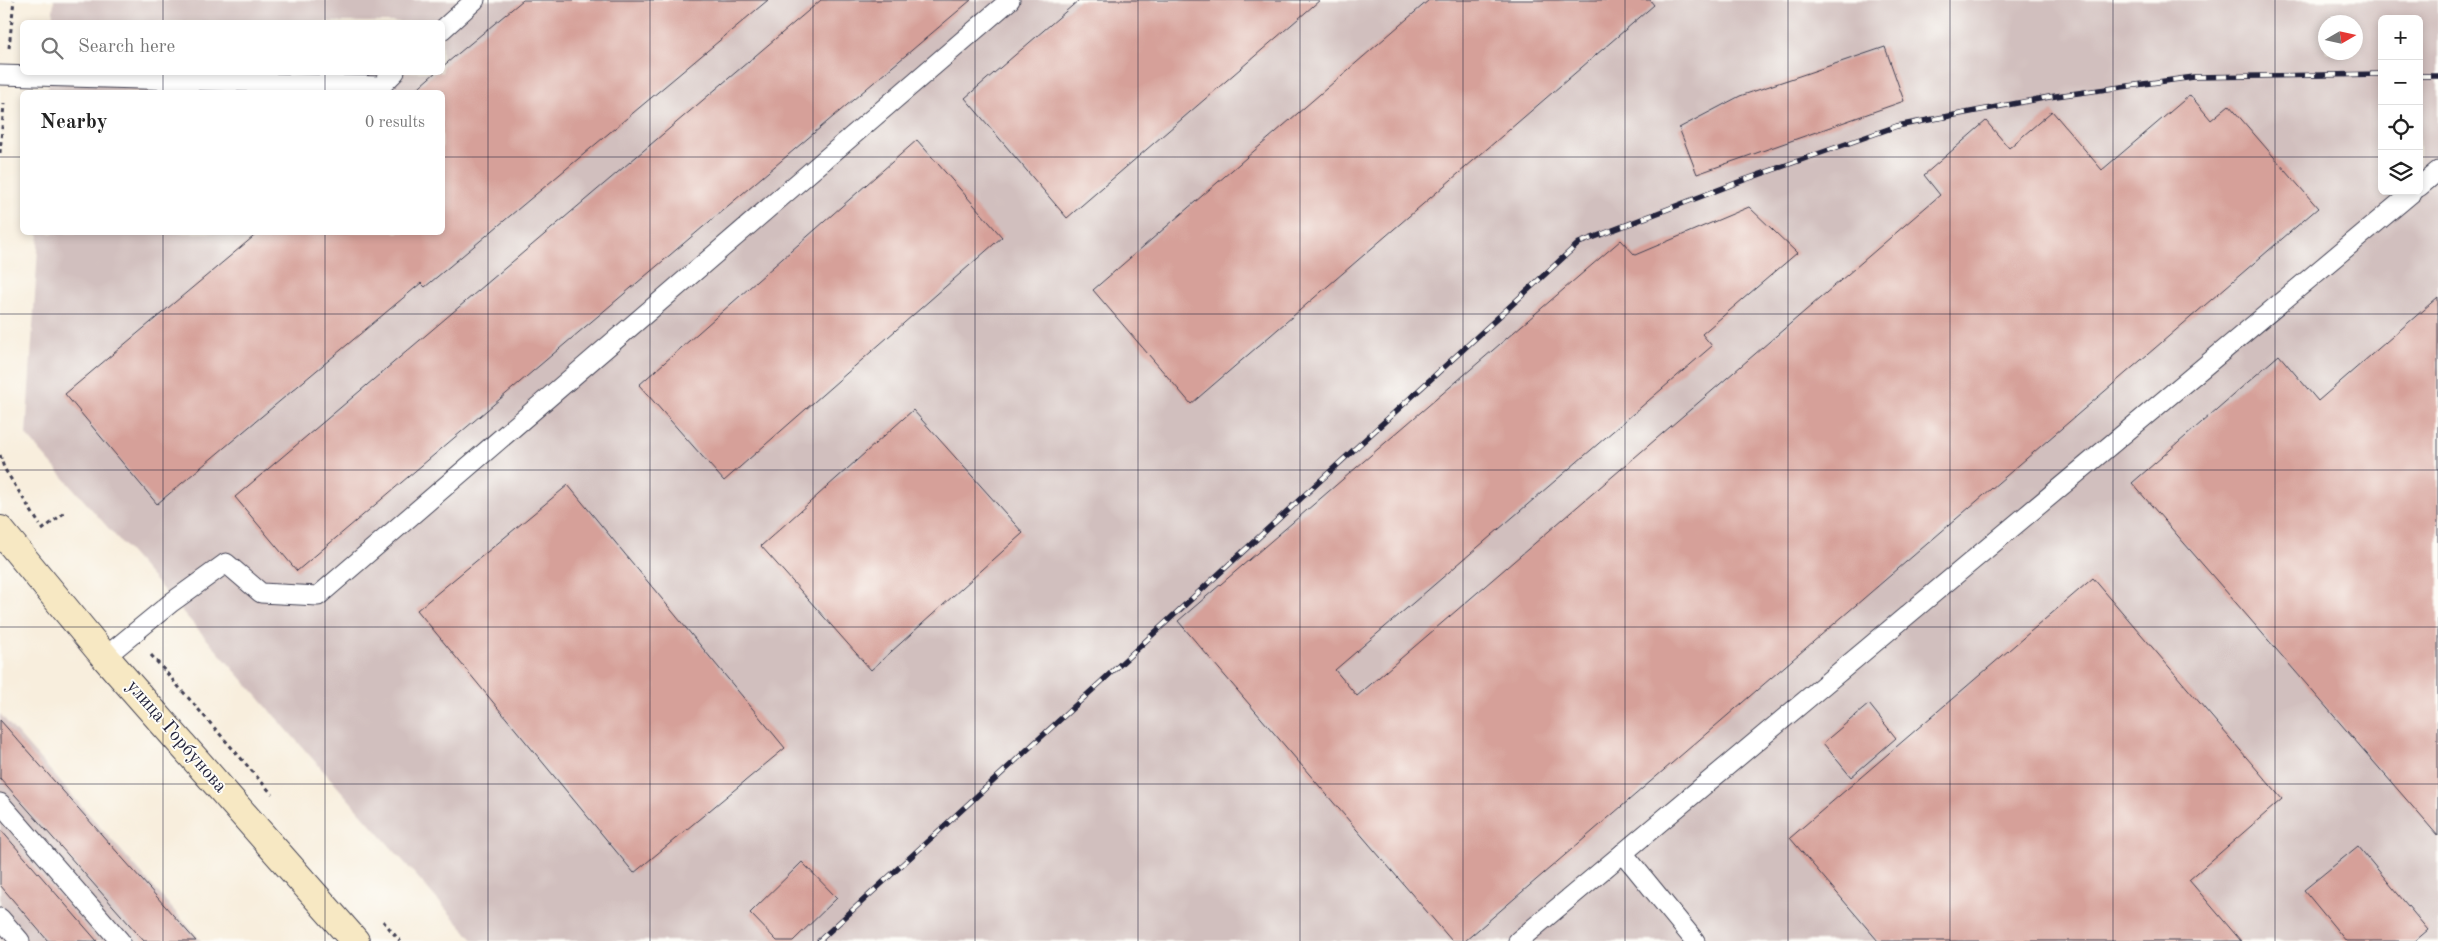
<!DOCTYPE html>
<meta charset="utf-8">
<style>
:root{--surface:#fff;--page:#f6f6f6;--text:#222;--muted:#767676;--line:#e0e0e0}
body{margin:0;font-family:"Old Standard TT",serif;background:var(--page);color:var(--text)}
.controls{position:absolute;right:15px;top:15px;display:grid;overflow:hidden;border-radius:8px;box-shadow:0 2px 8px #0003}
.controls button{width:45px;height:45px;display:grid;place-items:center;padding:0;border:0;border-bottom:1px solid var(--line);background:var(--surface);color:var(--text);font:25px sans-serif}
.compass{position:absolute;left:2318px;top:15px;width:45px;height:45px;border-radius:50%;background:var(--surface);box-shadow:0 2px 8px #0003;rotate:81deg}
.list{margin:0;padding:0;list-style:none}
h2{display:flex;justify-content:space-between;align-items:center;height:65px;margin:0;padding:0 20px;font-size:21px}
h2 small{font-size:16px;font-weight:400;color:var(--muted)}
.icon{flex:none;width:28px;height:28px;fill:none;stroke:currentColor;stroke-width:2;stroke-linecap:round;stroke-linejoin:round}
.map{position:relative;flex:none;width:2438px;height:941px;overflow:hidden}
.search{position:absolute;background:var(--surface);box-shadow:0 2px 8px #0003;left:20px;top:20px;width:425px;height:55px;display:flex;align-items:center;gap:12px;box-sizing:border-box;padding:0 18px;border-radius:8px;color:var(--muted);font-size:19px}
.panel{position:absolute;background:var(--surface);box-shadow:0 2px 8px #0003;left:20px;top:90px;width:425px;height:145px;border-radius:8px}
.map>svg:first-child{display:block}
.industrial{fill:#d1bfbe;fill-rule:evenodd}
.building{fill:#d6a099}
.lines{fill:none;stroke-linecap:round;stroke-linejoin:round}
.lane-casing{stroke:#424153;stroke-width:21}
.secondary-casing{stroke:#424153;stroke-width:30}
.path{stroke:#424153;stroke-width:3;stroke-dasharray:4 4;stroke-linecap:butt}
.lane{stroke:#fff;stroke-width:19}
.secondary{stroke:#f7e8c3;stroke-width:28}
.rail-casing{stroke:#22223b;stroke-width:5.5}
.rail{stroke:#fdfcf7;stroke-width:4;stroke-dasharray:11;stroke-linecap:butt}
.grid{fill:none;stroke:#22223b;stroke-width:1;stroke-opacity:0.55}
.labels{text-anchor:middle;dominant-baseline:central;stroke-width:4;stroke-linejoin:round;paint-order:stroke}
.street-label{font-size:19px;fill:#22223b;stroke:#fdfcf7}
</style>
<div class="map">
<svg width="2438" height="941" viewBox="0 0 2438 941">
<rect width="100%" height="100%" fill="#fdfcf7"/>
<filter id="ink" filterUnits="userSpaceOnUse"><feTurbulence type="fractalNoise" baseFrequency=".02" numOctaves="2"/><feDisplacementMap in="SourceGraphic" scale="10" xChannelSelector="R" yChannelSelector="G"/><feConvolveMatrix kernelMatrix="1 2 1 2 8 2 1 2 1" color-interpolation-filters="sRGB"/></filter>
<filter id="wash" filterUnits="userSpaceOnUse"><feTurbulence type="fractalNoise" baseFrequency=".0096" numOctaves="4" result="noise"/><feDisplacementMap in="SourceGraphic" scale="20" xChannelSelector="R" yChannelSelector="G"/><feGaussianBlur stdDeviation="1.12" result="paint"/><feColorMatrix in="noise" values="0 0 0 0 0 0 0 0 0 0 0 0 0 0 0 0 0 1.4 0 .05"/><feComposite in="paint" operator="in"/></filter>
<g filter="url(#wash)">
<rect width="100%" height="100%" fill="#f8eedd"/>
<g class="industrial">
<path d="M54,0H2438V941H474L26,435L39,233L442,232V92H48L49,73L442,72V22H52ZM2382,19H2419V191H2382ZM2326,22H2356V52H2326Z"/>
<path d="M0,714L201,941H0Z"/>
</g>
<g id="blocks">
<g class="building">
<path d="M523,0H768L425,287L421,283L157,504L65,394L259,232H442V92H413L436,72H442V67Z"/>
<path d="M821,0H971L297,571L235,497Z"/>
<path d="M1079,0H1320L1067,218L965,98Z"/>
<path d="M1429,0H1650L1654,5L1191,404L1093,290Z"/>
<path d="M1885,47L1904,101L1697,174L1679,128L1740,96Z"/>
<path d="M2190,95L2211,120L2229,105L2318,208L1465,941H1452L1178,621L1621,240L1635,255L1749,207L1797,253L1702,334L1712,346L1335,670L1357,696L1940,195L1924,175L1986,121L2009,148L2052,111L2102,170Z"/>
<path d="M917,140L1002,237L724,481L639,385Z"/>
<path d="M2438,297V836L2132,483L2279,355L2318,401Z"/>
<path d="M913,410L1023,533L871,670L761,546Z"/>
<path d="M568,485L785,748L634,873L417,610Z"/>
<path d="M2093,578L2282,799L2189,880L2241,941H1878L1790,838Z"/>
<path d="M1869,704L1896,738L1851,777L1823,743Z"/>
<path d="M0,720L196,941H144L0,778Z"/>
<path d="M0,829L97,941H48L0,885Z"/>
<path d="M2358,846L2428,930L2415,941H2346L2304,890Z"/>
<path d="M802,862L837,898L793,941H777L750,913Z"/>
</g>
</g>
</g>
<g filter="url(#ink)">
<use href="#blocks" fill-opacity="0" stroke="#424153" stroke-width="1"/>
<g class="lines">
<defs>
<g id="lane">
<path d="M442,30L475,0"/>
<path d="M0,75L381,86L395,72"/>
<path d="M2419,187L2438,171"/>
<path d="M105,657L172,602L226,563L261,593L318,596L1010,0"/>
<path d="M0,803L120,941"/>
<path d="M1623,853L1695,941"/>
<path d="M0,918L20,941"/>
<path d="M1518,941L2414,191"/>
</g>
<path id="secondary" d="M0,530L105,657L355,941"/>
</defs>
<use href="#lane" class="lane-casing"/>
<use href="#secondary" class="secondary-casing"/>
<g class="path">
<path d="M9,48L14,0"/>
<path d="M0,153L4,104"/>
<path d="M0,455L4,468L40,525"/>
<path d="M42,530L64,513"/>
<path d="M151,655L272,794"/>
<path d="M383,921L400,941"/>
</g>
<use href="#lane" class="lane"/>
<use href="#secondary" class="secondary"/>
<defs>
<g id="rail">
<path d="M2419,76H2438"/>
<path d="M819,941L1579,243L1744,180L1897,126L2049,97L2194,77L2382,74"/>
</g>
</defs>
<use href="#rail" class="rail-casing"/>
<use href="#rail" class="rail"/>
</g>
</g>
<path class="grid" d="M163,0V22M325,0V22M488,0V941M650,0V941M813,0V941M975,0V941M1138,0V941M1300,0V941M1463,0V941M1625,0V941M1788,0V941M1950,0V941M2113,0V941M2275,0V941M163,72V92M325,72V92M0,157H22M442,157H2382M2419,157H2438M163,232V941M325,232V941M0,314H2438M0,470H2438M0,627H2438M0,784H2438"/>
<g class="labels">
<g class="street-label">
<text transform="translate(176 737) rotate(49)">улица Горбунова</text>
</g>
</g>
</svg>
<div class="controls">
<button>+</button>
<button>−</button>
<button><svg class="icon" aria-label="locate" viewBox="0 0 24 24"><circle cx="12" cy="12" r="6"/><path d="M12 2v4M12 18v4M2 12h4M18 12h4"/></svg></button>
<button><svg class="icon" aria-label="layers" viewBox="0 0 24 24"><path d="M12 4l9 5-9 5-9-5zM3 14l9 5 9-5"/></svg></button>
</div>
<svg class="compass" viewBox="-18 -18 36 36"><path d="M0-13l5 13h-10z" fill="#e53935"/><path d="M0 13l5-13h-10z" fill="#767676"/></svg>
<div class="search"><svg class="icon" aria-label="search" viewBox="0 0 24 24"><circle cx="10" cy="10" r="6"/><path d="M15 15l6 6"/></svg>Search here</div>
<section class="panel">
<h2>Nearby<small>0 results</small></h2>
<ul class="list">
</ul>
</section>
</div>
